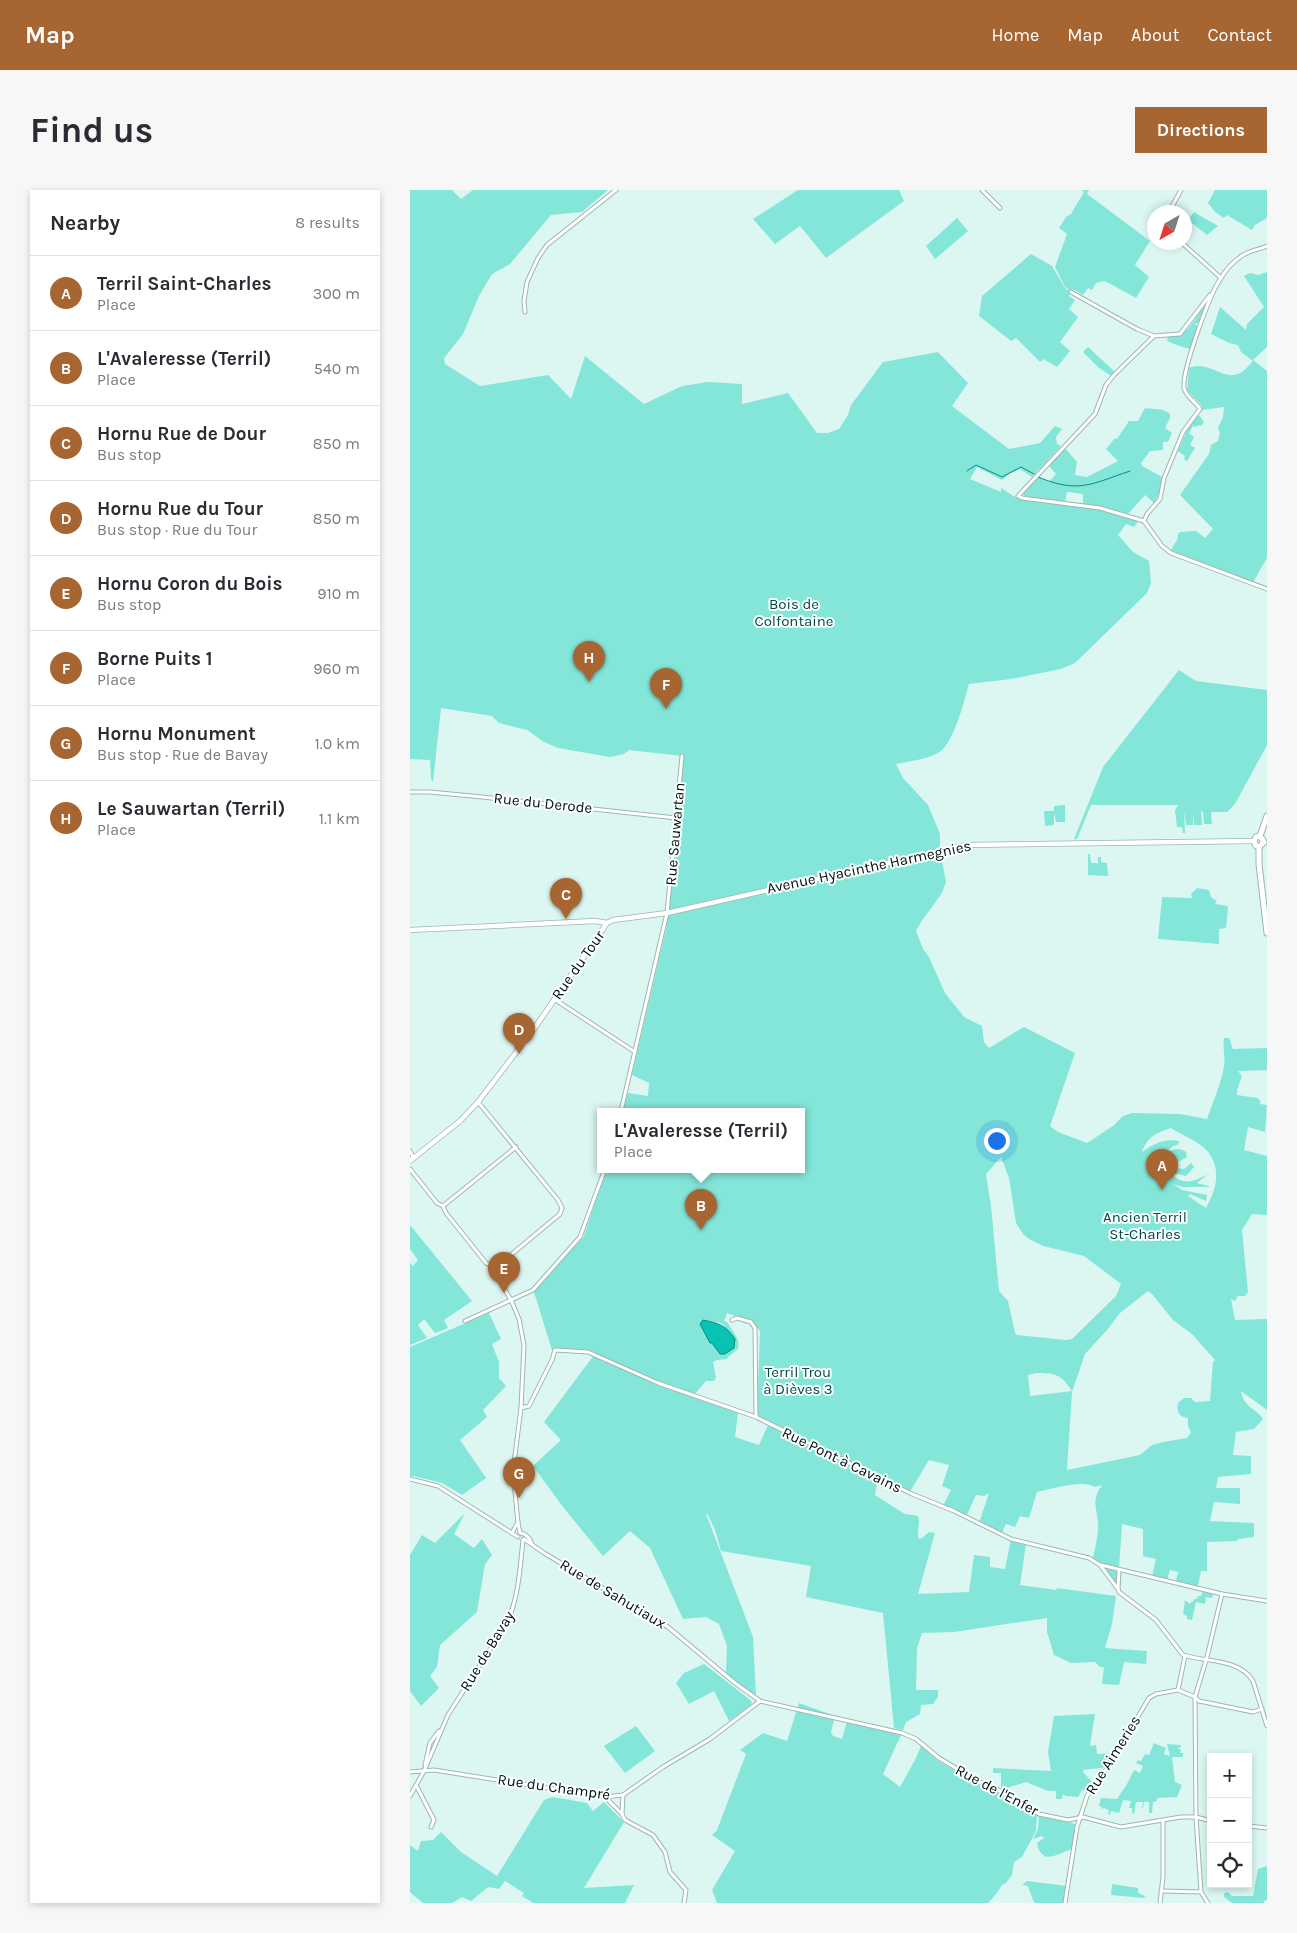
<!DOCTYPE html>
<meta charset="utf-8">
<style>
:root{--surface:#fff;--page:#f7f7f7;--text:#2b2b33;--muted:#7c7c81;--line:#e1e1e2;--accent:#a76532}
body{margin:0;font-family:Karla,sans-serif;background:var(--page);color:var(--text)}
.controls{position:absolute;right:15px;bottom:15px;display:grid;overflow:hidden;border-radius:0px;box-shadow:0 2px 8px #0003}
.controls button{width:45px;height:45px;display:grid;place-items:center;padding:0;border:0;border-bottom:1px solid var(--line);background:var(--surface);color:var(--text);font:25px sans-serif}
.compass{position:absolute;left:737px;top:15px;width:45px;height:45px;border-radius:50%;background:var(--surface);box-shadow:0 2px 8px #0003;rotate:219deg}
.you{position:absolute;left:586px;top:950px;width:18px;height:18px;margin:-12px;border:4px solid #fff;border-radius:50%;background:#1a73e8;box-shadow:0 0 0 8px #1a73e833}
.badge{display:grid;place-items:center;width:32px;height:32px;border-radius:50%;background:var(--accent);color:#fff;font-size:16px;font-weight:700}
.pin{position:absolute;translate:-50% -41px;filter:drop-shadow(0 1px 2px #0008)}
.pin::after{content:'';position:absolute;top:26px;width:18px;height:15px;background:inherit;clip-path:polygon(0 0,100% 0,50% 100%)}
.popup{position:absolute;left:187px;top:918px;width:208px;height:65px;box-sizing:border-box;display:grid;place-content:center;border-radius:0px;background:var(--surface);filter:drop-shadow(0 1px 4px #0005);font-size:16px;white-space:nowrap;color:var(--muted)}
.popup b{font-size:19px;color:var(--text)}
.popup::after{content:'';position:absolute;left:50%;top:100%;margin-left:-10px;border:10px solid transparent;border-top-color:var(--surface)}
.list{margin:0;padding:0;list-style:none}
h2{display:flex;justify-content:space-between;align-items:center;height:65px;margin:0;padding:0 20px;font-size:21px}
h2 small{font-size:16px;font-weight:400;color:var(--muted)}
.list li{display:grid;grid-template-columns:32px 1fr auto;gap:15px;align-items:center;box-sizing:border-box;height:75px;padding:0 20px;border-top:1px solid var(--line)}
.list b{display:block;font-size:19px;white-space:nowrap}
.list p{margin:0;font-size:16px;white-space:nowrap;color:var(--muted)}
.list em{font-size:16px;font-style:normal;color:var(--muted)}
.icon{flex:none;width:28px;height:28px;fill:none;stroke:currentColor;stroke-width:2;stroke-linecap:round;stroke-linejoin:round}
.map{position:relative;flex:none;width:857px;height:1713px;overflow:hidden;border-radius:0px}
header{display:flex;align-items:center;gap:30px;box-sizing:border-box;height:70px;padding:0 25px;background:var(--accent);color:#fff}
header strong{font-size:24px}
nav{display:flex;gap:28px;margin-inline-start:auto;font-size:18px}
.intro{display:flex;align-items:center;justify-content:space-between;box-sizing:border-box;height:120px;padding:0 30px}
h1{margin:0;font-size:35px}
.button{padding:12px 22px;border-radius:0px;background:var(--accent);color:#fff;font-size:18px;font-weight:700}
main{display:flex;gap:30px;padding:0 30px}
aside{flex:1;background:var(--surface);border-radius:0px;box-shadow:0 2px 8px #0003}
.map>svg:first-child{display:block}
.green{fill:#83e6d9;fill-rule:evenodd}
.water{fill:#08c3b4;stroke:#078c82}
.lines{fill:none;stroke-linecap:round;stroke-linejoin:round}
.stream{stroke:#078c82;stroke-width:1}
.minor-casing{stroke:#9db6b2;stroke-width:5}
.tertiary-casing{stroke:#9db6b2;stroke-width:6}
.secondary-casing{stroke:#9db6b2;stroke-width:7}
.minor{stroke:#fff;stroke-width:3}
.tertiary{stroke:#fff;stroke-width:4.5}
.secondary{stroke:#fff;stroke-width:5}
.labels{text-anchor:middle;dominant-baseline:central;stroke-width:4;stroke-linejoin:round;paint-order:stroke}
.park-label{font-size:15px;fill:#044a44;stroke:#f9fffe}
.street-label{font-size:15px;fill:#050d0c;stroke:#f9fffe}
</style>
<header>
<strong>Map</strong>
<nav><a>Home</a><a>Map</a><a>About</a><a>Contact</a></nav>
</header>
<div class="intro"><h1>Find us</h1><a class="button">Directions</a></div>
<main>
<aside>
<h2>Nearby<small>8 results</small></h2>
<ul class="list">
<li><span class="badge">A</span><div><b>Terril Saint-Charles</b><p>Place</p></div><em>300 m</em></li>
<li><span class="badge">B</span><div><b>L'Avaleresse (Terril)</b><p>Place</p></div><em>540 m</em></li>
<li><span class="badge">C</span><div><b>Hornu Rue de Dour</b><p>Bus stop</p></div><em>850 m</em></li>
<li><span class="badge">D</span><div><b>Hornu Rue du Tour</b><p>Bus stop · Rue du Tour</p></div><em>850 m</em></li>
<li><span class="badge">E</span><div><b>Hornu Coron du Bois</b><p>Bus stop</p></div><em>910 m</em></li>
<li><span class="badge">F</span><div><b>Borne Puits 1</b><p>Place</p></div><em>960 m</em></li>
<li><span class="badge">G</span><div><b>Hornu Monument</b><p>Bus stop · Rue de Bavay</p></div><em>1.0 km</em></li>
<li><span class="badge">H</span><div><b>Le Sauwartan (Terril)</b><p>Place</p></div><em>1.1 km</em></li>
</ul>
</aside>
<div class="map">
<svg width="857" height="1713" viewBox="0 0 857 1713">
<rect width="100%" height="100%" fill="#dcf7f2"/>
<g class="green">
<path d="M0,0H42L51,9L63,0H198L172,22L141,25L100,74L82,84L69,106L53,144L34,168L35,174L70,196L138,185L161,209L175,166L234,214L272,196L298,192L332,194V214L378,203L407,243H418L429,239L438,225L441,215L473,172L528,162L558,193L542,216L599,259L630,253L645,236L652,239L646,247L647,254L651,256L622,287L610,279L599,284L592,290L567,277L560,289L591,302V298L605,307L608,306L675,315L720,326L728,332L724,337L716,334L708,345L723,362L739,371L741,393L737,403L665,473L651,479L601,489L559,494C554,511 544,554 528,563C515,570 500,571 486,574L493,588L518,615L530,644V660L536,692L532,703L511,732L506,741L513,759L519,767L535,803L554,827L572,836L574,852L579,858L614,837L665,863L640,936L648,942L677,953L703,936L713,926L722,923L770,924L797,929C803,912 811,894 814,876C816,867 812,858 814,848H819L823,859L857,858V880L828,881L832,886L827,900V905L847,908L850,910V914L857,915L855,942L838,937L834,960L857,966V1025L842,1024L832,1040L838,1102L835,1106H828L825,1111L821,1109L825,1130L857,1129V1220L831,1201C833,1217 846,1218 853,1229L844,1239L826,1242L823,1265L841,1266V1284L808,1287L806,1298H830V1314L804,1312L800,1331L844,1333V1347L828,1349L827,1351L797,1352V1381H791L788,1396L766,1391L768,1382L760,1380L757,1390L742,1386L746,1369L733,1366V1339L712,1334L708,1393L705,1394L696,1383L698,1378L685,1371L683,1368C685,1358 688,1347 688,1336C688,1318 680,1312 692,1295L685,1297C673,1289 641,1299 627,1302L619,1328L610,1326L605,1337L596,1334L591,1345L569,1333L579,1303L574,1306L566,1305L556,1327L533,1316L541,1300L532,1296L539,1275L519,1270L501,1300L498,1301L347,1227L350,1141L342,1132L317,1123L314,1131L318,1133C322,1142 331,1148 328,1159L318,1167L317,1169L307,1170L303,1172L306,1187L304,1191H296L284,1205L250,1192L177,1161L142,1160L123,1099L173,1048L197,979H391V921H213L218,903L238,906L239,893L222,885L257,735L255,734L272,566L219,560L214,564L200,567L148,558L134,552L117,540L89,533L82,526L31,518L23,592L21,589L20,570L0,569ZM761,938C770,944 793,954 798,962C812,980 806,1000 796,1018L778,1006L780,1004L796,1011L797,1005L772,1000L763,994L772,997H801L787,993L798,984C781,993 775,995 759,983L757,987L751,985L748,979L776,986L784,977L781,973L774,979L759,977L777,967L776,962C770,957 763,959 757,962L763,956L768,955L769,951C754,948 743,954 732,962C737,947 746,943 761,938ZM591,967L599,988L606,1033L613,1044L619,1049L633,1056L674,1066L711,1094L706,1106L662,1149L656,1150L607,1145L605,1143L598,1111L589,1101L581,1016L576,984ZM738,1101L742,1104L763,1130L782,1144L805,1170L803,1172L800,1211L785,1212L781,1208H774L768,1213C766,1222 769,1227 778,1228V1236L781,1243L777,1248L753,1252L742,1255L730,1265L657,1280L662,1202L675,1164L697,1140L710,1123ZM294,1130L311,1133L315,1136L310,1164L302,1153ZM626,1183C645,1183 651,1184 662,1201L620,1206L618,1185Z"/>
<path d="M388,0H489L494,11L416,68L390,36L365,54L343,29Z"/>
<path d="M672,0H679L677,4L740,51L725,75L739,87L726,108L695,91L686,93L682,100L678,98L673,105L663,99L661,101L655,97L645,77L657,44L649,38L656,27L661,24L674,2Z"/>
<path d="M805,0H857V28L845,35L842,40L817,25L814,28L805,22L798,13Z"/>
<path d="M784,22L808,36L797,45L778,30Z"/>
<path d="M547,28L558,41L525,69L516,56Z"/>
<path d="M621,64L642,76L655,98L661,102L659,106L665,110L659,119L668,127L650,152L660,161L647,177L633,169L630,172L606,148L601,151L569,126L572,106Z"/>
<path d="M857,82V157L843,170L857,181V368L842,394L761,363C761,355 769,352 768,344L770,342L786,341L795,348L803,339L770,305L799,264L801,255L808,251L810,243L808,238L813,227L814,217L792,220V216L777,200L779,178C798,170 812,190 828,184C834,182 839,175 843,171L831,162L828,155L819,153L801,144L810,117L836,140L837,134L854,117L834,86L840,83L848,85Z"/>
<path d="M794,115H796L790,133H786L785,135L789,136L780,159L769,156L757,151L758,147C777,148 785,129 794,115Z"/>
<path d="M678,157L705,182L701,186L688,177L673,162Z"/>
<path d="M735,218C745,220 752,217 760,224V228L755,238L762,243L758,252H753V260L740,261L731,273L732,276L752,287L749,304L744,313L735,305L718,324L691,316L673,314V304L657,302L655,312L614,306L613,302L628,287L639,292L646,284L638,275L655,258L667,272L665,285L677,287L708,271L696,259L705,248L707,249L719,231H728Z"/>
<path d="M789,225L794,232L791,236L788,235L787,237L783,236L779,243L784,247L780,255L785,258L777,271L774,269L775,266L768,261L779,236Z"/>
<path d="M769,480L786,491L857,500V555L825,614L817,622H801L802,634H794L793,622L791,621L792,635H784L783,621V635H776L774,621L775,643H773L772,637H767L765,621L768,615H681L667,649H664L693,577Z"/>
<path d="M655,615V632H646L644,622V635L635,636L634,621H644V616Z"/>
<path d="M678,664H680L681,673H687L688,675V667H691V672L697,673L698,686L678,685Z"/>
<path d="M787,698L799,700L801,707L807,711L805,714L818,716L816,738L809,739V754L748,749L752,707L782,708L781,704Z"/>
<path d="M0,1035L62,1111L34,1130L38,1138L25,1143L14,1129L8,1135L17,1148L0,1155V1073L3,1076L8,1070L0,1059Z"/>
<path d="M79,1123L91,1149L82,1154L89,1172V1188L96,1196L73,1220L77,1227L50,1250L76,1288L52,1305L32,1293L4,1286L0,1287V1157Z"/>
<path d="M184,1165L228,1186L328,1222L325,1247L349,1255L358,1235L466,1287L467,1293L465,1305L495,1324L508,1326C511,1333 506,1341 509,1349L512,1348L519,1342L525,1343L508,1404L559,1402L564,1365L580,1367V1377L595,1379L601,1349L616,1354L610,1395L646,1400L647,1398L706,1406L702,1434L695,1458L737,1461L736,1474L714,1472L709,1495L692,1494L694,1477H690L685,1472L661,1473L644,1465L637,1442V1428L544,1442L512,1443L507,1458L506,1500H528V1507L523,1514L511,1515L510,1524L496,1532L493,1540L484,1538L473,1423L396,1407L401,1376L311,1361L305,1340L298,1325L296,1324L343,1447L346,1506L316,1484L317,1456L309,1434L296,1427L273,1429L240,1358L220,1341L193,1366L153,1317L123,1276L151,1250L134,1232Z"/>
<path d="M55,1323L44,1344L64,1358L72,1349L82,1365L75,1374L67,1422L30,1455L27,1477L20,1486L29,1498L11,1516L0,1501V1365L12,1345L25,1353Z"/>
<path d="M792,1402L803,1404L802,1408L794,1407L796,1408L795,1414L786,1412L782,1430L777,1429V1426L773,1424L775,1410L780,1414L781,1412H783L784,1409H787L788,1406H791Z"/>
<path d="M294,1474L339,1509L342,1512L341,1515L319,1531L304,1501L279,1514L266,1493L274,1483Z"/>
<path d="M389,1513L425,1526L421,1542L423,1546L432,1549L437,1531L491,1545L473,1584L490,1597L505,1570L511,1556L528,1571L566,1593L582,1599L627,1625L626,1641L612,1667L604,1672L602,1685L596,1693L592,1695L587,1703L578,1713H307L302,1700L325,1661L302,1645L307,1640L336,1564L330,1560L353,1543L377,1551Z"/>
<path d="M685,1524L680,1556L686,1555L687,1564L706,1563L698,1577L673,1580V1582L683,1593L676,1602L672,1600L668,1607L656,1606L653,1604L652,1609H646V1601H638L616,1592L591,1600V1583H583V1578L641,1581L638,1562L644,1526Z"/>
<path d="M226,1536L245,1561L215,1583L194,1556Z"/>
<path d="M744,1553L756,1558L754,1564L760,1566L757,1554L771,1555V1557L768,1558L771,1560L770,1563H773V1567H762L765,1592L772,1595L767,1607L747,1608V1611L743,1612L742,1623H739V1612H734L733,1618H732L733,1612H726L724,1624L722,1623V1618H719L721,1611L713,1610L709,1623L701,1621L700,1625L698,1624L699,1620L694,1618L691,1619L692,1617L689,1616L691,1608L707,1609L717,1594L724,1580L730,1583L733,1576L726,1573L728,1570L731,1571L735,1564L739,1565Z"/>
<path d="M143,1607L177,1613L183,1621L194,1612L214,1632L174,1698L224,1695L215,1713H123L112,1706L114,1703L95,1691L89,1699L78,1697L61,1711L52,1707L42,1713H13L0,1702V1655L8,1661L11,1651L23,1650L31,1642L51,1662L87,1686L134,1610Z"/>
<path d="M629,1624L661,1630V1633L665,1634L667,1637L663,1659C649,1662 632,1678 627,1653L634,1648L632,1646L623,1649L628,1639Z"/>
<path d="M857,1676V1710L854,1711V1713H822L814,1707V1703L818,1702L822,1706H843L848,1679Z"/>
<path d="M617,1691L657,1696L655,1713H625L623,1710L618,1696L612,1695Z"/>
<path d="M702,1694L728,1698V1703L735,1706L734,1708L701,1705Z"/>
</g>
<path class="water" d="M293,1130C308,1133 316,1135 325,1149L324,1158L315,1164H310L302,1153H300L290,1134Z"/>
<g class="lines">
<g class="stream">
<path d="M557,281L566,275L592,287L611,277L624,284"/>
<path d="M628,287C669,304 681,294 720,281"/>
</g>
<defs>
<g id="minor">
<path d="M572,0L590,18"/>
<path d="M759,22L771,0"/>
<path d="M771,52L811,88"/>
<path d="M857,56C848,60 836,61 829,68C822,73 815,81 811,88C800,103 772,180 774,198C776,207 786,212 790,219L773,242L754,288L750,309L737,324L734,331L752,356L761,363L857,399"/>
<path d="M661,102L727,139L744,146"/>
<path d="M115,122L114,111L117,92L128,68L137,55L206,0"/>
<path d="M734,331L690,318L612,308L608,306L685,224L696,195L704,185L744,146L770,144L800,105"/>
<path d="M0,602H20L72,607L266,628"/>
<path d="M144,809L225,862"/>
<path d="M68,912L148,1010L152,1018L150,1024L85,1078"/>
<path d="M211,921L257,723L272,566"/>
<path d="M0,961L3,967"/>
<path d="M0,979L27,1013L33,1016L36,1023L76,1073L85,1078V1083L101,1110L109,1129L114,1155L111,1218L103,1281L108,1333L110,1343C115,1343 121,1349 122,1354"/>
<path d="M33,1016L106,957"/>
<path d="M322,1130L327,1128L341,1132L345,1138L346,1227"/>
<path d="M55,1131L123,1100L170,1047L195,979"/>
<path d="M111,1218L119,1216L142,1170L145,1160L178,1162L248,1193L346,1227L502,1304L544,1321L601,1349L679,1368L690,1375L708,1399"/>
<path d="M0,1289L28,1296L108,1347"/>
<path d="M103,1341L108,1332"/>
<path d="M114,1349L134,1363L258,1437L325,1493L350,1511L492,1543L506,1549L529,1568L567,1591L583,1597L629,1624L658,1630L673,1627L711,1637L771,1627H786L801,1631"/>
<path d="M691,1375L812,1404L857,1411"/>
<path d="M709,1380L708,1399L709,1402L746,1430L773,1465C794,1472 829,1468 843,1491L857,1536"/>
<path d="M775,1466L768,1500L785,1507"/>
<path d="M786,1508L789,1511L843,1522L852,1519"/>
<path d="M15,1575L20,1553L29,1541"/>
<path d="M0,1582L24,1580L195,1607L213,1605L253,1577L300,1549L350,1511"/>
<path d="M6,1595L24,1630L21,1637"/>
<path d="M213,1605L212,1624L215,1630L243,1645L255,1662L260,1682L276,1700L274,1713"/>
<path d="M0,1606L14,1581L38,1525L98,1431C109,1404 110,1378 113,1350"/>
<path d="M195,1607L212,1624"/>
<path d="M838,1636L857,1638"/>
<path d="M751,1701L791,1702"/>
<path d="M655,1713L667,1637L677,1606L698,1577L739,1508L746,1504L768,1500"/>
<path d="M750,1713L753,1687V1631"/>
<path d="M798,1713L791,1702L786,1627L785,1507L797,1467L812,1404"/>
</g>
<g id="tertiary">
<path d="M0,740L185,731L197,733L203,730L257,723L557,655L844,651"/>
<path d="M0,971L50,931L68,912L124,839L197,733"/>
</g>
<g id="secondary">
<path d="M850,646L857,626"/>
<path d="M849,657V674L857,743"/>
<path d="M849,657L846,656L844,651L846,647L850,646"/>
<path d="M849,657L854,652L850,646"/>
</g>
</defs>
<use href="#minor" class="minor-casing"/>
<use href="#tertiary" class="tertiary-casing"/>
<use href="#secondary" class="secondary-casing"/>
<use href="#minor" class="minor"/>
<use href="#tertiary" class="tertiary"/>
<use href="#secondary" class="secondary"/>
</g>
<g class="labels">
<g class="park-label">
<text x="384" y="414">Bois de<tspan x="384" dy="17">Colfontaine</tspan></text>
<text x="735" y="1027">Ancien Terril<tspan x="735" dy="17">St-Charles</tspan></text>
<text x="388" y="1182">Terril Trou<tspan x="388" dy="17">à Dièves 3</tspan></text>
</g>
<g class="street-label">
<text transform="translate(133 613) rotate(6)">Rue du Derode</text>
<text transform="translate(265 644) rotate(-85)">Rue Sauwartan</text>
<text transform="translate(459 677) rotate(-12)">Avenue Hyacinthe Harmegnies</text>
<text transform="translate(168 775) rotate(-55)">Rue du Tour</text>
<text transform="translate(432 1270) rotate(26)">Rue Pont à Cavains</text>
<text transform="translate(203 1404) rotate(31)">Rue de Sahutiaux</text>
<text transform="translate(77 1461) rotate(-59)">Rue de Bavay</text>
<text transform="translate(703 1565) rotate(-58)">Rue Aimeries</text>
<text transform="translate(144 1597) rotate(8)">Rue du Champré</text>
<text transform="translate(587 1600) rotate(28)">Rue de l'Enfer</text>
</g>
</g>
</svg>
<div class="controls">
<button>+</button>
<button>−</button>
<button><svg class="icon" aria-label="locate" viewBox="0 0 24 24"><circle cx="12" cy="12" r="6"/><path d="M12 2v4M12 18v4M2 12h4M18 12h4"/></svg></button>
</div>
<svg class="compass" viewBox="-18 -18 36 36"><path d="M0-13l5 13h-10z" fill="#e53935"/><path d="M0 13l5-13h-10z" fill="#7c7c81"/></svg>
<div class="you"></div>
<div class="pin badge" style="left:752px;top:1000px">A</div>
<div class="pin badge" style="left:291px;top:1040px">B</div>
<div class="popup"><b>L'Avaleresse (Terril)</b>Place</div>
<div class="pin badge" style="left:156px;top:729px">C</div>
<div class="pin badge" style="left:109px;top:864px">D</div>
<div class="pin badge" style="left:94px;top:1103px">E</div>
<div class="pin badge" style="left:256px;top:519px">F</div>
<div class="pin badge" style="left:109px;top:1308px">G</div>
<div class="pin badge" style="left:179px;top:492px">H</div>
</div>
</main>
